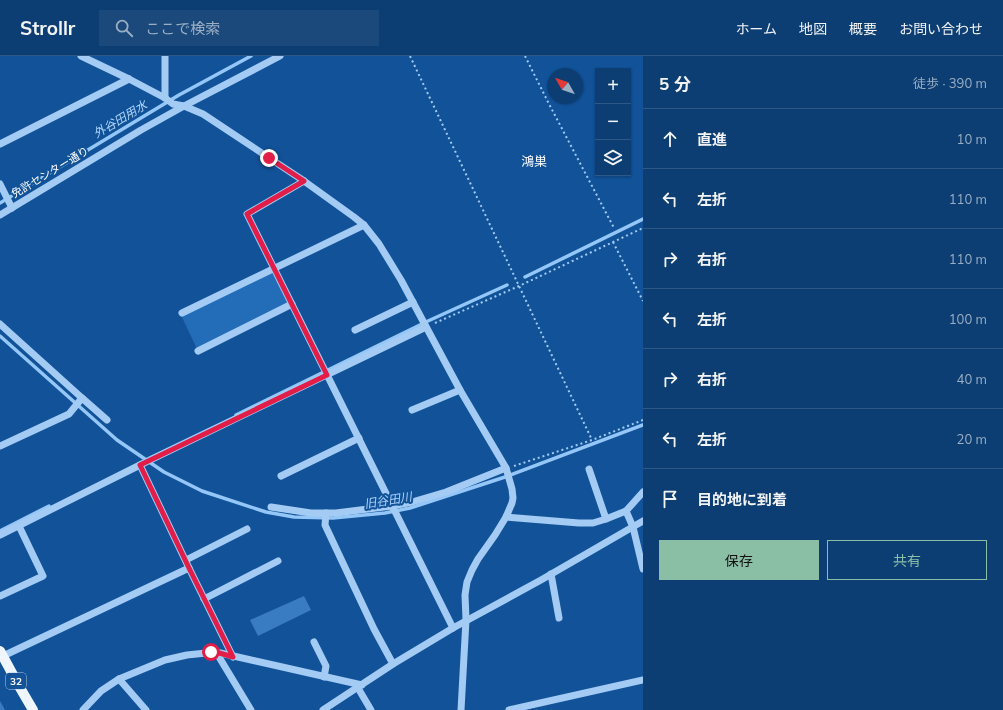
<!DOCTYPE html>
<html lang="ja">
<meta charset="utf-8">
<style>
:root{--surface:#0d3e73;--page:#1b497b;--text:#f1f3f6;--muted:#9aaec4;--line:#2d5785;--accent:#8abfa5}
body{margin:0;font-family:Mulish,"Noto Sans JP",sans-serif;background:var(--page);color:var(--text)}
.controls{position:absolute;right:12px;top:12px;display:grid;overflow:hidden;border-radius:0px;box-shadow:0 1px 3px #0004}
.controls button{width:36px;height:36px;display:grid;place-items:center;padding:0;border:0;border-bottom:1px solid var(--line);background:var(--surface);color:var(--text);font:20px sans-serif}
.compass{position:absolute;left:547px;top:12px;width:36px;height:36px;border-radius:50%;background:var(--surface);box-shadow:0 1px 3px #0004;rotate:310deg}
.stop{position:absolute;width:12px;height:12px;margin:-9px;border:3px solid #e11d48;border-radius:50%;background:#fff}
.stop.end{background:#e11d48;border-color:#fff;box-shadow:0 1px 4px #0008}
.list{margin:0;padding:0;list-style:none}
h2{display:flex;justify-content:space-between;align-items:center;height:52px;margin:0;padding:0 16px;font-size:17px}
h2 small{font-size:13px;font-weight:400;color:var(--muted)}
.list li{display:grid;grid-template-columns:26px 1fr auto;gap:12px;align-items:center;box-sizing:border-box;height:60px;padding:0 16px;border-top:1px solid var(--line)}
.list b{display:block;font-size:15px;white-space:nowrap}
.list em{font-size:13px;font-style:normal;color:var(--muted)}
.actions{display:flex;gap:8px;padding:12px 16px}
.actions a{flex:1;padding:9px 0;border:1px solid var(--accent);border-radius:0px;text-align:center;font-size:14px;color:var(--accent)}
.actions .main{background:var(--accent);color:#111}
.icon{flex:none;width:22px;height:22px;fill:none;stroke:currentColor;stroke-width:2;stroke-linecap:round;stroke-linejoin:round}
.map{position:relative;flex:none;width:643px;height:654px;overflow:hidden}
header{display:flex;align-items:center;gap:24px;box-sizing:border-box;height:56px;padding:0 20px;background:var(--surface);border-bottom:1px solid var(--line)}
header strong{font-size:19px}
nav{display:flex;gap:22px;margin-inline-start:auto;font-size:14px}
.search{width:280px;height:36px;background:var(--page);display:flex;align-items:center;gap:10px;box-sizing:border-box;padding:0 14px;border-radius:0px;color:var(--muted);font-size:15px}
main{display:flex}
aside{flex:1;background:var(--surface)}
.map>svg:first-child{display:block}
.green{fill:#236db8}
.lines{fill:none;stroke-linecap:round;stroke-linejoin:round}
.stream{stroke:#94c7f7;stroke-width:3.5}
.building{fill:#397cc1}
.path{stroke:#a3cbf4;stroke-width:2;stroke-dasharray:2 3;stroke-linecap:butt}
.minor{stroke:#a3cbf4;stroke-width:7}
.major{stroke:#f0f6ff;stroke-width:10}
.route{stroke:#e11d48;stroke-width:5}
.labels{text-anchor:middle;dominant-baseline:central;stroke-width:4;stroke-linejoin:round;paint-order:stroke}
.shield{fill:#115299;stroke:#b8cbe0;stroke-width:1}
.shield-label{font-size:10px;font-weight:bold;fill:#fff}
.street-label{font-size:11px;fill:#fff;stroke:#115299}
.water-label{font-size:12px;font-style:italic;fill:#afd5fb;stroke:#115299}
.quarter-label{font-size:13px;fill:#fff;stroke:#115299}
</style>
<header>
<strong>Strollr</strong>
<div class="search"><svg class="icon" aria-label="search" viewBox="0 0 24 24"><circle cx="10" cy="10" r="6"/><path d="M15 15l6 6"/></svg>ここで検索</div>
<nav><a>ホーム</a><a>地図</a><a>概要</a><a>お問い合わせ</a></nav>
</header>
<main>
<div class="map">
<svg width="643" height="654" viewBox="0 0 643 654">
<rect width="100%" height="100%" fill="#115299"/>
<path class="green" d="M275,213L292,248L198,295L180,257Z"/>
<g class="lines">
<g class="stream">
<path d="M0,147L179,39L251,0"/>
<path d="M525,221L643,163"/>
<path d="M0,280L117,384L164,416L202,435L266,456L294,461L333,462L385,457L410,452L505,421L643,369"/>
<path d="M236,359L428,265L507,229"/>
<path d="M0,475L49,450"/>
</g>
</g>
<g class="building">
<path d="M304,540L311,554L258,580L250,564Z"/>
<path d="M0,645L5,654H0Z"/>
</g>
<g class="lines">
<g class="path">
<path d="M410,0L592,384"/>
<path d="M525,0L548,46L614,172"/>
<path d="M613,186L643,245"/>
<path d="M435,267L519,230L643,172"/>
<path d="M514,410L592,384L643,364"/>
</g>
<g class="minor">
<path d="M81,0L129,23L165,42L173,48L184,50L203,58L304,125L354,161L364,169L379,188L401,224L460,334L506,412L512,433L513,442L512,447L506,461L495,479L478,503L472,514L467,526L465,539L466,564L461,654"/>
<path d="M165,42V0"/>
<path d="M0,88L129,23"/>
<path d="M304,125L247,158L453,572"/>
<path d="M0,128L12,152"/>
<path d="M0,159L141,74L184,50L280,0"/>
<path d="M182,257L364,169"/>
<path d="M0,268L82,342"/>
<path d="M355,274L413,246"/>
<path d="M198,295L292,248"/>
<path d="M412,354L460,334"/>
<path d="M0,390L69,358L82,342L107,364"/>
<path d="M140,409L189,512L233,601"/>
<path d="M589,413L606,463"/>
<path d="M281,420L359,382"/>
<path d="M271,451L311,457H336L392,450L412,446L446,436L506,412"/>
<path d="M626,455L633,471L643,513"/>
<path d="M326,457L325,469L374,573L393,608"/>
<path d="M506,461L579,467H593L606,463L626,455L643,436"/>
<path d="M0,479L152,403L426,271"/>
<path d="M186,504L247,473"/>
<path d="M551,518L559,562"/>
<path d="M0,540L43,520L19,470"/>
<path d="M204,543L278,505"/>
<path d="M314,586L326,610L324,621"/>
<path d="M216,596L251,654"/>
<path d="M3,600L189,512"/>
<path d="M119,623L146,654"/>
<path d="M358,632L371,654"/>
<path d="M83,654L101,635L119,623L165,604L187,599L216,596L362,629"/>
<path d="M323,654L393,608L453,572L541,524L643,465"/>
<path d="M509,654L643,624"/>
</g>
<path class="major" d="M0,595L19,630L33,654"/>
</g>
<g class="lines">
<path class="route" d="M211,596H216L233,601L189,512L140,409L327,319L247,158L304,125L269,102"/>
</g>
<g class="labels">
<rect class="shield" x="6" y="617" width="20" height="16" rx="3"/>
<g class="shield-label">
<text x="16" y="625">32</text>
</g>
<g class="street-label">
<text transform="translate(50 116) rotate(-31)">免許センター通り</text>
</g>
<g class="water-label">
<text transform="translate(120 63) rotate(-31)">外谷田用水</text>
<text transform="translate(388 444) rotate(-9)">旧谷田川</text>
</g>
<g class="quarter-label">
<text x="534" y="105">鴻巣</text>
</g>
</g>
</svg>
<div class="controls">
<button>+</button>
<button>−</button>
<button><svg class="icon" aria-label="layers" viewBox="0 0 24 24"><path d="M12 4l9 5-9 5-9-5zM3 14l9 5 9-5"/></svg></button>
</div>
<svg class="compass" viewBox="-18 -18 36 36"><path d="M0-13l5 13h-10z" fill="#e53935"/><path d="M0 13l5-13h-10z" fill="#9aaec4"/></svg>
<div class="stop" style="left:211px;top:596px"></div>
<div class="stop end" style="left:269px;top:102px"></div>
</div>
<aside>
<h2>5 分<small>徒歩 · 390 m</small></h2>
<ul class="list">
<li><svg class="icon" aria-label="ahead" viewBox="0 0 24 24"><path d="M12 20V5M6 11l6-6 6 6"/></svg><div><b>直進</b></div><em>10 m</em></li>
<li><svg class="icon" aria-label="left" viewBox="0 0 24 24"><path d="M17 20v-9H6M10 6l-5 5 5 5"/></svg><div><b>左折</b></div><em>110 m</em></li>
<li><svg class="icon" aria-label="right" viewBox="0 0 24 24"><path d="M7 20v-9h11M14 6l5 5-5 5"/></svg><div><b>右折</b></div><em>110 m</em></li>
<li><svg class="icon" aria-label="left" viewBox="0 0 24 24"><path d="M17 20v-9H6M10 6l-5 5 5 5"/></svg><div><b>左折</b></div><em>100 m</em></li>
<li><svg class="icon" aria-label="right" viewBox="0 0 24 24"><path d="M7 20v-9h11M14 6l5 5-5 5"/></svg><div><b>右折</b></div><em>40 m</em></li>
<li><svg class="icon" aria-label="left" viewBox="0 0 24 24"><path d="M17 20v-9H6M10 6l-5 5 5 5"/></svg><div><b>左折</b></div><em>20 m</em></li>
<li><svg class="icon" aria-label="arrive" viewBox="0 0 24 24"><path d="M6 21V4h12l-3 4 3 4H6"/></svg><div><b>目的地に到着</b></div></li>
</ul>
<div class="actions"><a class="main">保存</a><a>共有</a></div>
</aside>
</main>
